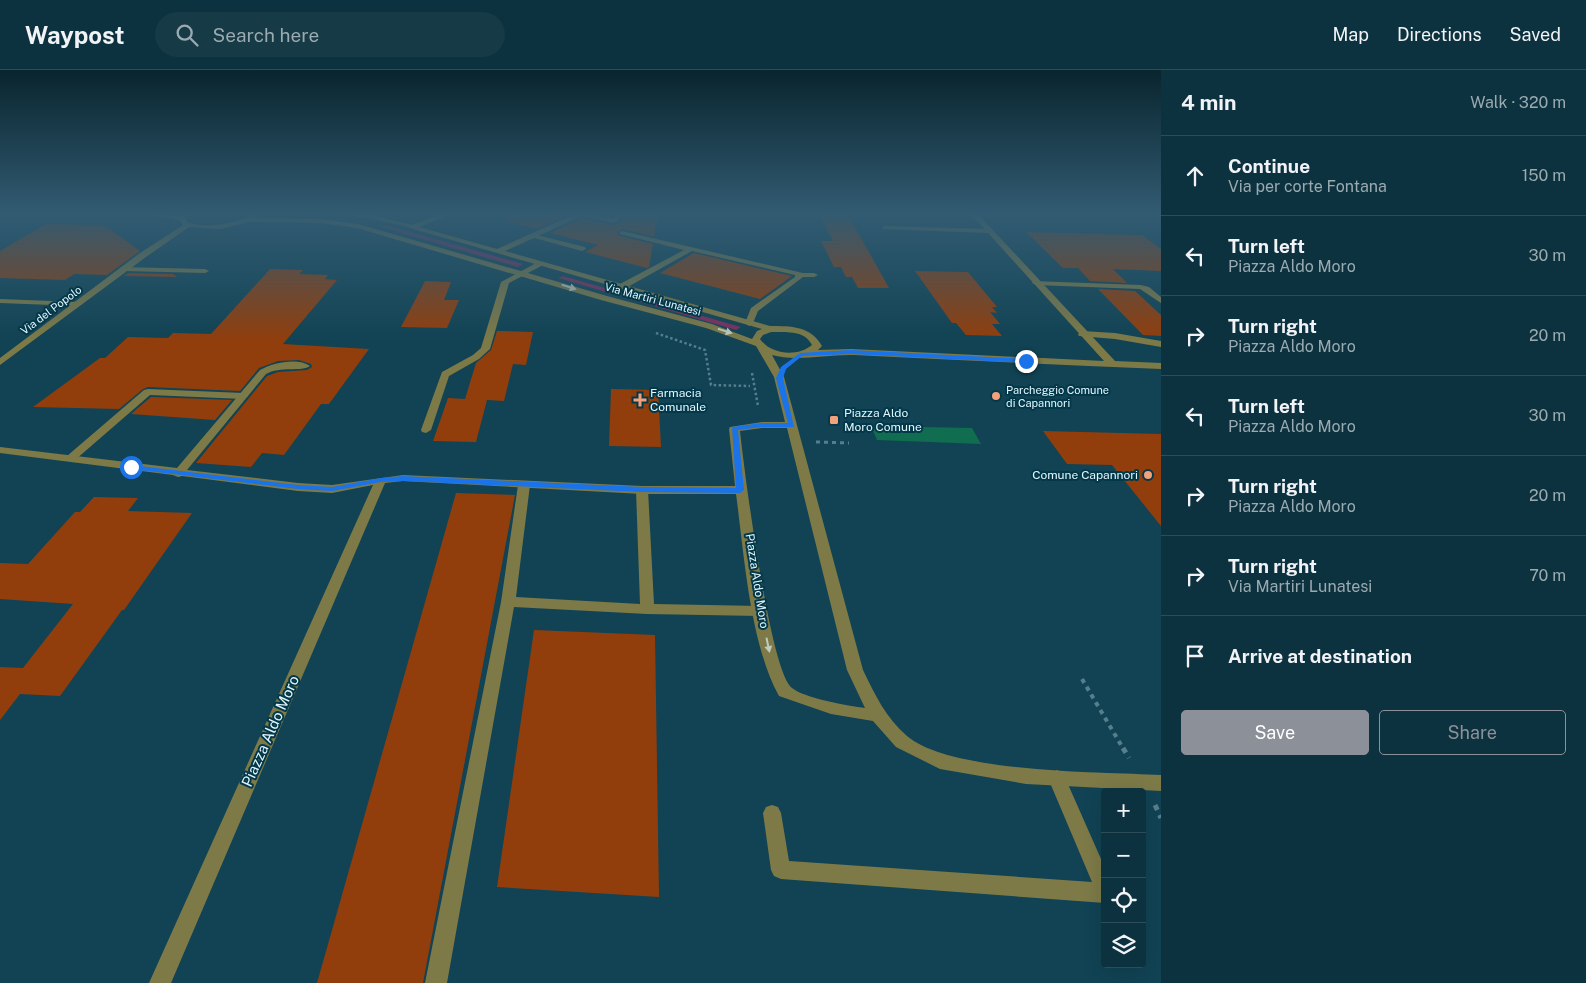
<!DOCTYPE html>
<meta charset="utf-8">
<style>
:root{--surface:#0d323f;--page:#163a46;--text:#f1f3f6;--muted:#9aaab0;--line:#2d4d59;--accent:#8c9099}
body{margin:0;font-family:"Public Sans",sans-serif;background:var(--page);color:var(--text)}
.controls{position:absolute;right:15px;bottom:15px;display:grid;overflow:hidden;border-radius:5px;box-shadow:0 5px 20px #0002}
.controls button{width:45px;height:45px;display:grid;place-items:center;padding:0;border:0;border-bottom:1px solid var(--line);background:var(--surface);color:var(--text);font:25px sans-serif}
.stop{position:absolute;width:15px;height:15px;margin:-11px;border:4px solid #1a73e8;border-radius:50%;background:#fff}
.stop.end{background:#1a73e8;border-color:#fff;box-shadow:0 1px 5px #0008}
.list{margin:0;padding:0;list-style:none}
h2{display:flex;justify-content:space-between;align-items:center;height:65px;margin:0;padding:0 20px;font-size:21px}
h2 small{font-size:16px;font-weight:400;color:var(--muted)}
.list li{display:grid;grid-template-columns:32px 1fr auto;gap:15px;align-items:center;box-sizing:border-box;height:80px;padding:0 20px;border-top:1px solid var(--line)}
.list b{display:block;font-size:19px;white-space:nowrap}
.list p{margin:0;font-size:16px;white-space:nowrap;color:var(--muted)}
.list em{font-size:16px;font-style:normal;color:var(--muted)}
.actions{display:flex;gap:10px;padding:15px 20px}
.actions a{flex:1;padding:11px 0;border:1px solid var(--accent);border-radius:5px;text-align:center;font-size:18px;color:var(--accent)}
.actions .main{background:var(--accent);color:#fff}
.icon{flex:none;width:28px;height:28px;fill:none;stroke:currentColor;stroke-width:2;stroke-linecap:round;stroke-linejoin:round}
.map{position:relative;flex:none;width:1161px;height:913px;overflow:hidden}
header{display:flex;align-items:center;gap:30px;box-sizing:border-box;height:70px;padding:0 25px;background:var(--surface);border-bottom:1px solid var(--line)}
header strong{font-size:24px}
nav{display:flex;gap:28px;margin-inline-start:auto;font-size:18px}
.search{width:350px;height:45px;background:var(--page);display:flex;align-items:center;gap:12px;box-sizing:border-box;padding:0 18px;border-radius:28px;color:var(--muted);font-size:19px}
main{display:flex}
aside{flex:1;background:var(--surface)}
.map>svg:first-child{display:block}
.green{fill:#7c305e}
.water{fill:#106d50}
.building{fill:#913e0c}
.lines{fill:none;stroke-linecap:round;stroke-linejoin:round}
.path-far3{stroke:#567e8c;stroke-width:2.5;stroke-dasharray:2.5 2.5;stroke-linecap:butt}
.path-far2{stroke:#567e8c;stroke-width:3;stroke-dasharray:4 4;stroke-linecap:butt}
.path-far1{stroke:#567e8c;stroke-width:4;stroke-dasharray:4.5 4.5;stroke-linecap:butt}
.path{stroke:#567e8c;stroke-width:5;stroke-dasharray:5.5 5.5;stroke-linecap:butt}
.service{fill:#7d7a48;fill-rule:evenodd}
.minor{fill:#7d7a48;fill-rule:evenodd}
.oneway{fill:#bfcbbf}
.route{fill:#1a73e8}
.poi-dot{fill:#f1a17c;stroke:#033849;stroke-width:2}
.labels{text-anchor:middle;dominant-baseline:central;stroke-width:4;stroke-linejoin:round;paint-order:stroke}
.far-street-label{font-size:11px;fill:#e2f6ff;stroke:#033849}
.far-poi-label{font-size:11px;fill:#e2f6ff;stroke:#033849;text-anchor:start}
.poi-label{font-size:12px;fill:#e2f6ff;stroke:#033849;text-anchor:start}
.street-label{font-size:12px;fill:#e2f6ff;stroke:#033849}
.near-street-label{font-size:15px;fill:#e2f6ff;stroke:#033849}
</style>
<header>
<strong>Waypost</strong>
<div class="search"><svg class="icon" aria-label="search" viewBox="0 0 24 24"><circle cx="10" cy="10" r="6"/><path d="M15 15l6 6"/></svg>Search here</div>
<nav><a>Map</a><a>Directions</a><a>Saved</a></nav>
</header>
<main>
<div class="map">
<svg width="1161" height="913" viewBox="0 0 1161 913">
<rect width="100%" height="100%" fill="#114354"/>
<g class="green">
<path d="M386,155L523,194L518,197L381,157Z"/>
<path d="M563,206L741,257L736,260L558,208Z"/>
</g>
<path class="water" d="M871,356L972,358L981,374L877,370Z"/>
<g class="building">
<path d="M509,143H572L537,159L508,152Z"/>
<path d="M623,143H658L654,166L622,159L617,163L620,166L653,174L649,197L647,198L585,182L598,175L550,163L582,148L614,155L620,152Z"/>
<path d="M819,143H847L889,218H858L852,207H846L841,197H834L821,171H833Z"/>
<path d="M46,154L104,155L140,181L107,205L74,204L65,210L0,208V181Z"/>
<path d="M1026,162L1142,165L1161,179V201L1113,199L1127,213L1090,211L1078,198H1063Z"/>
<path d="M694,183L792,206L760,229L660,203Z"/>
<path d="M270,199L303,200L299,204L328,205L325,209L337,210L283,274L369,279L329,334H321L284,385L262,383L251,397L196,393L267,306L278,302L307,300L312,297L311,294L299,290L278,291L259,298L240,321L148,317L143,319L119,339L33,337L100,288H105L128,267L168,268L173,263L211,264Z"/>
<path d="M915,201L968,202L997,237H992L997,243L990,242L1000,254H992L1002,266L966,265L956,253H952Z"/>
<path d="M128,203L173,204L177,207L124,206Z"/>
<path d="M425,211L451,212L444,230H459L447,258L401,257Z"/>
<path d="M1098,219L1135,221L1161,245V266L1143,265Z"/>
<path d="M497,261L533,262L526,295L513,294L504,331L487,330L476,372L433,371L448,328L465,329L476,293L491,280Z"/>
<path d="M611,319L658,320L661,377L609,376Z"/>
<path d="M151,327L232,330L215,350L131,344Z"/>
<path d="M1043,361L1161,364V456L1112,395L1067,394Z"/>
<path d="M456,423L515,425L423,913H317Z"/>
<path d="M94,427L138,428L128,441L192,443L124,540H122L60,626L20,624L0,650V597L23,598L73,534L0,529V493L28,494L75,442H80Z"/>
<path d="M534,560L655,565L659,827L497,817Z"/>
</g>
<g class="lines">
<g class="path-far3">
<path d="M656,263L705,280L711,315L750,316"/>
<path d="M752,303L758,336"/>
</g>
<path class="path-far2" d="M816,372L849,373"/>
<path class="path-far1" d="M1082,609L1124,680"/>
<g class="path">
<path d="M1123,678L1129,688"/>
<path d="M1155,735L1161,748"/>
</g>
<g class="service">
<path d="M426,143H436L444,147L441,149Z"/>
<path d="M885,156L988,159L991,161L988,163L883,159V157Z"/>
<path d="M622,161L803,203H814L818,205L814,207H803L758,241L753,253L749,256L745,253L751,238L795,207V205L692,181L624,219H618V215L684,180L620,164L619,163Z"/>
<path d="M533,164L585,177L586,179L582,181L531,167L530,166Z"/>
<path d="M538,192L545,194L509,213L490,279L479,289L449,306L431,360L426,363L422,362L421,360L442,302L473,285L481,278L501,212Z"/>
<path d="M121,197L205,199L209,201L205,203L124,201L120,199Z"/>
<path d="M1033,211L1141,215L1149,217L1161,227V233L1140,219L1036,215L1032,213Z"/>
<path d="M0,229L78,232L82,234L78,236L0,233Z"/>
<path d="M1082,261L1115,263L1161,271V277L1115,269L1079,266L1078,264Z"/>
<path d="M148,319L243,323L248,326L243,329L150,325L75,390H67L65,388L67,386L144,320Z"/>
<path d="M524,411L530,415L516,527L640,534L636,420L642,416L648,420L654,534L760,536L765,537L767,541L765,545L760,546L647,544L514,537L447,913H425L501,532L518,415Z"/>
<path d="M1057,700L1063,703L1105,798V833L781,809L774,806L771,800L763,743L766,737L772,735L778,737L781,743L789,791L1092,812L1048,708L1051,703Z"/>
</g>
<path class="minor" d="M139,143L180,146L183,143H190L185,148L187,152C211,160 232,153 255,144L258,146L256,148L320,149L358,154L607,226L712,254L752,269L757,261L762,259L403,156L369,148L335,143L369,144L412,155L443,143H453L419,157L497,179L577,143H588L613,149L615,143H621L618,151L613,153L582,146L505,181L770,256C791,256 811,256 822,276L818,280L851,279L1104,291L970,143H977L1115,291L1161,293V299C1059,295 957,290 854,285C828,284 796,292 772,285L784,307L863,600C875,625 886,648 907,666C950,703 1102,702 1161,705V721L1026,714L940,699L896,677L873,651L831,644L779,626C750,574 744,483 736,424H642L403,411L385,413L171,913H149L373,415L332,423L298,421L182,406L178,407L173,405L0,383V377L177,398L260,300C272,293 298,287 310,296C302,302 280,296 266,304L187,400L298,413L332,415L403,405L642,416H735L729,359L730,357L762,352H785L774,307L756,276L706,258L601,230L357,158L320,153L249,152L220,159L189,157L146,187L0,295V288L140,183L183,155L179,150ZM771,262C786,262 805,260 812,275C798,287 771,285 760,269L763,265ZM762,358H787L847,600L865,638C849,636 804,628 792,618C770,603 744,398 740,361Z"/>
</g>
<defs><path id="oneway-solid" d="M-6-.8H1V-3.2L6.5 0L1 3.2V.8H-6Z" transform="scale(1.25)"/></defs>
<g class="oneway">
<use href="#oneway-solid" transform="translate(569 217) rotate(17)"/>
<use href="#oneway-solid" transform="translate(725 261) rotate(18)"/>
<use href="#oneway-solid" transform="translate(768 575) rotate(78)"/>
</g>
<linearGradient id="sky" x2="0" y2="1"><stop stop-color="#09252e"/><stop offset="0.53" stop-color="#325b72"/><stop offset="1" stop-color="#325b72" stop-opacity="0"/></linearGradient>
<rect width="1161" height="271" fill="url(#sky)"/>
<path class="route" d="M851,280L1026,289L1029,291L1026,293L851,284L802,286L786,299L783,308L794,357H762L738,360L744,420L740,423L642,422L403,411L381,412L332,421L298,419L131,399L127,397L131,395L298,415L332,417L381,408L403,406L642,417L736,418L732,357L762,353H788L776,308L781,297L800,283Z"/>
<g class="poi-dot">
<circle cx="996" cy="326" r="5"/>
<path d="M637.5 322.5h5v5h5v5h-5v5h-5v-5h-5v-5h5z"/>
<rect x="829" y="345" width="10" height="10" rx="2.5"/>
<circle cx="1148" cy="405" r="5"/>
</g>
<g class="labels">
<g class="far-street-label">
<text transform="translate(653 229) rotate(15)">Via Martiri Lunatesi</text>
<text transform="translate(51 240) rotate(-37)">Via del Popolo</text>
</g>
<g class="far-poi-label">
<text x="1006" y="320">Parcheggio Comune<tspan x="1006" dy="13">di Capannori</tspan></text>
</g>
<g class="poi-label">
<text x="650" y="323">Farmacia<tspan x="650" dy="14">Comunale</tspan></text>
<text x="844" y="343">Piazza Aldo<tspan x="844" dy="14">Moro Comune</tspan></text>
<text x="1138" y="405" text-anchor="end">Comune Capannori</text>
</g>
<g class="street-label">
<text transform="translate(757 511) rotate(81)">Piazza Aldo Moro</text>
</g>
<g class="near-street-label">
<text transform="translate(270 661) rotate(-66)">Piazza Aldo Moro</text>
</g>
</g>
</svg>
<div class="controls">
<button>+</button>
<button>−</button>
<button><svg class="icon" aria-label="locate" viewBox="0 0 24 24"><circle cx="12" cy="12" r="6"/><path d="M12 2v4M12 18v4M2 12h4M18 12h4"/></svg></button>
<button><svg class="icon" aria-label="layers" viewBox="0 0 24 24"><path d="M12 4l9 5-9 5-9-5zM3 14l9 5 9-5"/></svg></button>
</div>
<div class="stop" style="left:131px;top:397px"></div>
<div class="stop end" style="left:1026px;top:291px"></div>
</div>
<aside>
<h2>4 min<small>Walk · 320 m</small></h2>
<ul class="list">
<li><svg class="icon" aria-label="ahead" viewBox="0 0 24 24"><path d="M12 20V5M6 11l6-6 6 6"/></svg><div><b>Continue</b><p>Via per corte Fontana</p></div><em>150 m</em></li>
<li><svg class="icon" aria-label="left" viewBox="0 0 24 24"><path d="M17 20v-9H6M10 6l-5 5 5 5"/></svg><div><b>Turn left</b><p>Piazza Aldo Moro</p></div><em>30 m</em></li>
<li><svg class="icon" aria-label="right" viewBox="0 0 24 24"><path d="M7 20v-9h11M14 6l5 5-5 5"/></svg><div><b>Turn right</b><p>Piazza Aldo Moro</p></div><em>20 m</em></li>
<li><svg class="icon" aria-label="left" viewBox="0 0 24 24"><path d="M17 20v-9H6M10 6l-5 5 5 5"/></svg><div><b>Turn left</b><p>Piazza Aldo Moro</p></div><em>30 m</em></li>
<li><svg class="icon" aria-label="right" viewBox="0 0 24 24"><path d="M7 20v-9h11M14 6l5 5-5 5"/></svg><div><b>Turn right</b><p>Piazza Aldo Moro</p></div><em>20 m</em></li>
<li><svg class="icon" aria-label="right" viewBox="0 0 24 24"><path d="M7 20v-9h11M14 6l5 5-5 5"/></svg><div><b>Turn right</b><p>Via Martiri Lunatesi</p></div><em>70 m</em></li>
<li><svg class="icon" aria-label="arrive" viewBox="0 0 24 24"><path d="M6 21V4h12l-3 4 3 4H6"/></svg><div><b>Arrive at destination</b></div></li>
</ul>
<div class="actions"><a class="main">Save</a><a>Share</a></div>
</aside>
</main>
